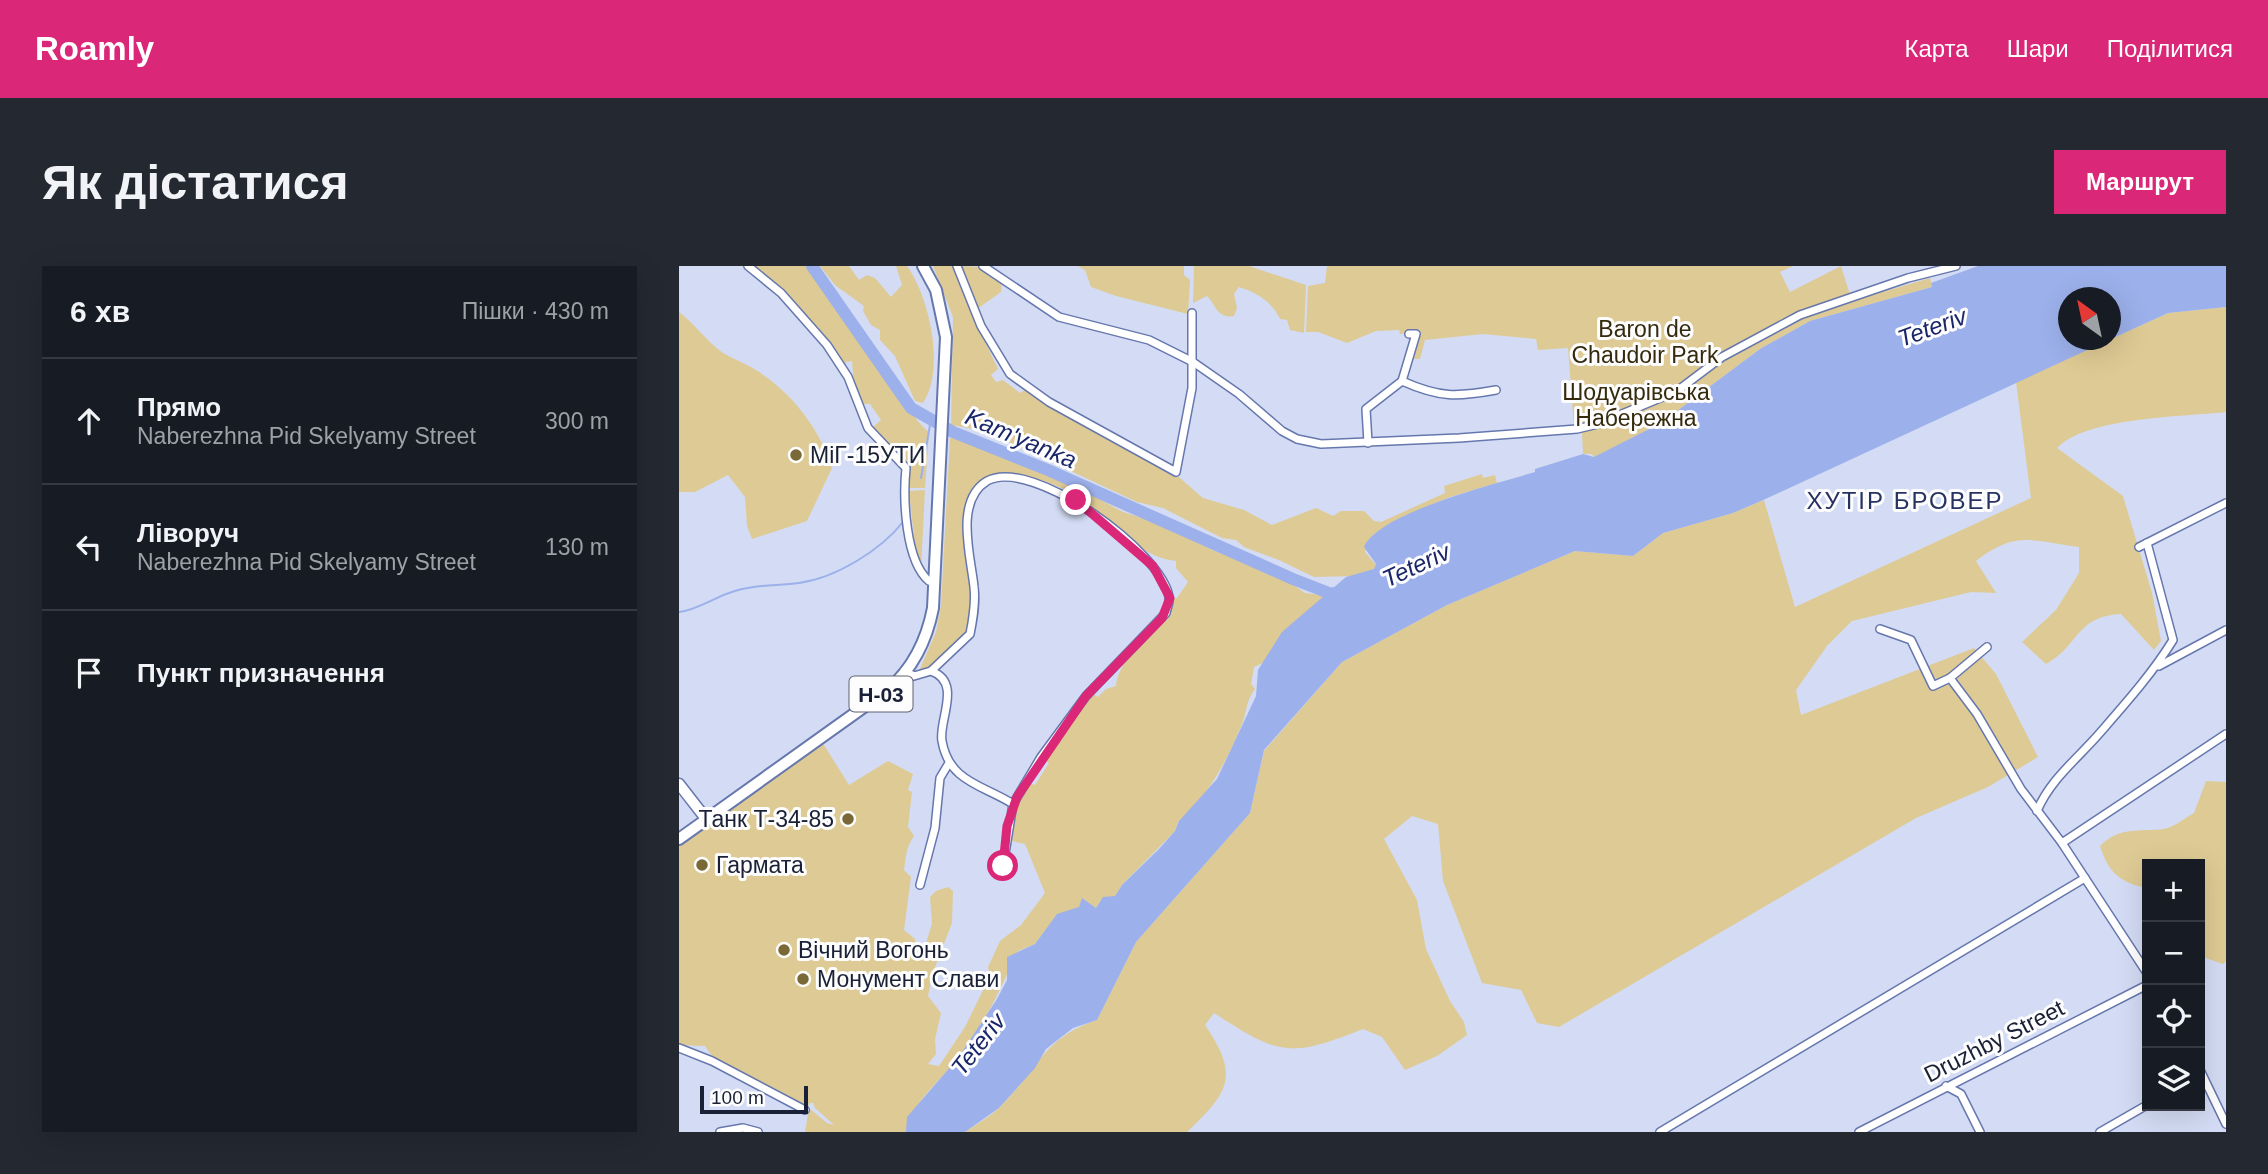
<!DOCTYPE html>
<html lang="uk">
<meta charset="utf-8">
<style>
:root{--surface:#171b24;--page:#242831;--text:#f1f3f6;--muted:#9ea1a6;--line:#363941;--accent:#db2777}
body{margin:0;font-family:Arial,sans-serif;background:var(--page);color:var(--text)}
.controls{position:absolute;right:21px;bottom:21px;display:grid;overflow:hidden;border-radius:0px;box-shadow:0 7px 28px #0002}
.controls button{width:63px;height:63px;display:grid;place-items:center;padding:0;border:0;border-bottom:2px solid var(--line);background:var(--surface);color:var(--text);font:35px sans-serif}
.compass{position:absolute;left:1379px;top:21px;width:63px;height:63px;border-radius:50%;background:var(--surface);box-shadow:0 7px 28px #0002;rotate:327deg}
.scale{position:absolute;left:21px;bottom:18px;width:108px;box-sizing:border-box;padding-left:7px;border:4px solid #1a2137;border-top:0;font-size:19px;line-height:24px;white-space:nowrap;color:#1a2137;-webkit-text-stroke:5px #fdfdfd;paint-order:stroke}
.stop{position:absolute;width:21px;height:21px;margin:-16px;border:5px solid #db2777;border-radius:50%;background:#fff}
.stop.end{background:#db2777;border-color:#fff;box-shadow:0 2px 7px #0008}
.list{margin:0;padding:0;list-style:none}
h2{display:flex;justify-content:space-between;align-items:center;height:91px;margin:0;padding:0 28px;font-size:30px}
h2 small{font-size:23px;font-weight:400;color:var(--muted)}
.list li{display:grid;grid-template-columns:46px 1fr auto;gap:21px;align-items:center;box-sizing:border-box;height:126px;padding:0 28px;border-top:2px solid var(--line)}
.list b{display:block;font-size:26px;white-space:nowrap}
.list p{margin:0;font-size:23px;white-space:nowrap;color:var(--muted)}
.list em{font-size:23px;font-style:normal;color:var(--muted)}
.icon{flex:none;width:38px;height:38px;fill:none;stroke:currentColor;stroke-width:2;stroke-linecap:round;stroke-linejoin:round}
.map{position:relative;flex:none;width:1547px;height:866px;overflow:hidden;border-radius:0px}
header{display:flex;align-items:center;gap:42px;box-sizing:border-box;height:98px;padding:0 35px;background:var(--accent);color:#fff}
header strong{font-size:33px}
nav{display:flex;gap:38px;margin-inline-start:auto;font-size:24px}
.intro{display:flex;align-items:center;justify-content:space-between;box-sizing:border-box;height:168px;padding:0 42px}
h1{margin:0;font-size:49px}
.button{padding:18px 32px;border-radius:0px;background:var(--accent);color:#fff;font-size:24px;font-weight:700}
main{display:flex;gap:42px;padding:0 42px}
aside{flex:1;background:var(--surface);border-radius:0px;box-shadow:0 7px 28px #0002}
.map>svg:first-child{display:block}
.green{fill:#deca94}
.water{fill:#9cb0eb}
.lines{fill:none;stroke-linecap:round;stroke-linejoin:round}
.stream{stroke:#9cb0eb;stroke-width:2}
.river{stroke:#9cb0eb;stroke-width:12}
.street-casing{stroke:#6677ad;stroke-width:10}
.secondary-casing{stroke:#6677ad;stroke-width:13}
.primary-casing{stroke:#6677ad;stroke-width:14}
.street{stroke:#fff;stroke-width:7}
.secondary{stroke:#fff;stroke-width:10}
.primary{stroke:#fff;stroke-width:10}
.route{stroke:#db2777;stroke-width:9}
.poi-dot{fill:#7a6836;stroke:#fdfdfd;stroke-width:2.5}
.labels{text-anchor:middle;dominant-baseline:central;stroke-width:6;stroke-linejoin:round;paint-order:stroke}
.shield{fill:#fdfdfd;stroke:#5e6372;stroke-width:2}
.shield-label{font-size:21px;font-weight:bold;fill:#1a2137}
.park-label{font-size:23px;fill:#352a0d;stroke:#fdfdfd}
.poi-label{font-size:23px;fill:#1a2137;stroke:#fdfdfd;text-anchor:start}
.street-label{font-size:23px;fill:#1a2137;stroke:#fdfdfd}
.water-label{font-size:24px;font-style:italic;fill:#192669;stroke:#fdfdfd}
.neighbourhood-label{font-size:24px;letter-spacing:2px;fill:#253262;stroke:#fdfdfd}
</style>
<header>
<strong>Roamly</strong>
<nav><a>Карта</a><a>Шари</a><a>Поділитися</a></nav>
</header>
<div class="intro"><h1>Як дістатися</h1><a class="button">Маршрут</a></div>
<main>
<aside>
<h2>6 хв<small>Пішки · 430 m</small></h2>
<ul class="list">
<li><svg class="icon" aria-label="ahead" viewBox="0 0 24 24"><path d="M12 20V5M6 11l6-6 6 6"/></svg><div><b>Прямо</b><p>Naberezhna Pid Skelyamy Street</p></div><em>300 m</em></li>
<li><svg class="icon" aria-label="left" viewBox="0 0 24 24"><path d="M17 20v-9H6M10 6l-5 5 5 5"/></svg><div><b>Ліворуч</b><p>Naberezhna Pid Skelyamy Street</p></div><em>130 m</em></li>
<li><svg class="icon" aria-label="arrive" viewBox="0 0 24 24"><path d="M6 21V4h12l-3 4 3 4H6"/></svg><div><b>Пункт призначення</b></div></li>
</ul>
</aside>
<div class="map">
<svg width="1547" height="866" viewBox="0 0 1547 866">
<rect width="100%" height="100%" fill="#d3dcf4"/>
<g class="green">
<path d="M68,0H129C150,26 166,57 193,75C190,91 207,99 214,111C225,130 232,152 250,166L246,222H230L229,204L193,162L202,154L191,138H183L175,119L173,95L167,96V104L84,7L80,9Z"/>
<path d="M141,0H170L180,14L188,9L196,12L212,31L223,19L217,0H228C250,30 267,104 244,137L236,135L216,90L201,74V64L192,59L184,45L185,40L156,19Z"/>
<path d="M254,0H278L299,61L319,103L312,109L317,116L324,114L341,127L347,123L494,206L524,232L565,244L593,259L637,242L654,250L662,245H685L695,255L702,256L766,227L765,220L803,208L804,212L816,209L818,217L771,231L724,251L695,268L686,286L697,299L695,303L679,310L635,311L600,294L565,281L557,274L543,272L484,242L458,236L306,165L272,159L274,51Z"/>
<path d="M282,0L303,1L323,16L322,26L298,43Z"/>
<path d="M399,0H505V9L511,14L509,48L437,30L412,21L406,4Z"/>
<path d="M515,0H570L627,19L625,67L611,64L608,54L601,53C593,36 579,27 560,21L555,28L558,42L555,50C538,53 537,39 528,30L514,37Z"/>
<path d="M648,0H1114L1101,6L1111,26L1162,0L1173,35L1251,12L1253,21L1131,55L1081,83L982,157L915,192L913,188H904L903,167L895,161L889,82L859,84L857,73L804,68L746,74L741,93H735L740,69L733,66L721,68L720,64L697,65L668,77L639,66H627L629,20L646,17Z"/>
<path d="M1547,41V146C1502,151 1408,151 1378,182L1444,230L1473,327L1482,375L1475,384L1442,348C1395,351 1402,379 1367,398L1343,376L1377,344L1400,307V281C1354,275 1337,264 1297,295L1317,327L1292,326L1173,355L1148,380L1117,424L1122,449L1295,382L1317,408L1359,491L1309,521L1237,552L880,761L858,757L842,724L803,717L764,615L759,558L733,550L705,573L738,634L747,683L771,735L785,756L788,769L758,790L726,804L703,771L684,763C611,792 601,790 535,747L526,759C561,810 550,826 508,866H286C298,858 312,850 322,840C359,803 364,772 418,754L457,676L571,547L585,485L663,396L768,339L896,285L954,290L984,267L1054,247L1085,234L1116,341L1352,232L1337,116L1489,47Z"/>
<path d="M0,46C16,58 28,76 44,87C56,94 71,99 83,108C116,131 141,164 153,202L128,255L73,273L68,260L66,231L49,209L16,226H0Z"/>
<path d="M271,172L286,174L306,185H317L326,191L341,192L352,201L368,205L444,246L492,261L533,284L595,306L626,327L650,330L584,397L575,401L572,418L576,423C567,434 568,445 563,458C548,495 530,529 499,556L496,565L443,619L436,630L422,634L417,642L404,633L400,641L377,650L356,678L339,685C321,723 306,759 279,792C261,816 233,835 227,866H126L130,842L148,857L155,859L136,842L134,837H131L127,843L35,793L26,780L0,779V579L143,476L170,519L209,495L234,508L229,524L233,526L229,561L235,570C227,581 227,591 225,604L232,611L225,664L236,673L239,689L244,688L253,657L251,631L257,625L269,621L274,625L273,657L253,709L249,730L262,747L256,773L257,788L249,798L260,800L286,761L311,710L309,701L321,675L342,659L366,627L346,578L333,575L338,536L350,517L356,519L370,497L364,493L413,427L419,431L427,423L437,420C439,395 465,377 481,358C486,351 489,342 493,333L498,332L509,316L497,302V295C457,291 427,250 395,229C376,216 312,193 298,220C267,278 308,318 288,365C283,375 274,381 266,388C258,396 251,404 240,405L257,366L262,339Z"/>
<path d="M246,224L242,302L238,298L230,225Z"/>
<path d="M1527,515L1547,516V695L1544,698L1521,690V598H1468V622C1441,617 1429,606 1421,580C1441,560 1460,566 1485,563C1495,561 1506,552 1515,547Z"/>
</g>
<path class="water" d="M1299,0H1547V41L1489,47L1432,73V32H1390V74H1430L1082,235L1054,247L984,267L954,290L896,285L768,339L663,396L585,484L571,547L457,676L418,754L394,762L367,783L356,802L320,842L286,866H227L228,851L279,792L318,733L328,714V691L356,678L378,648L400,641L403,632L417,642L424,631L436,630L443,619L480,583L496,565L500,555L538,513L577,430L579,404L603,366L667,311L695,303L697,298L685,281C700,246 820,217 856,206V203L904,188L915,191L982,157L1081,83L1131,55L1253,21L1252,17Z"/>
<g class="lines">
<g class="stream">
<path d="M242,212L252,153"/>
<path d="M0,346C19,344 37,330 56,325C78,318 98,320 120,317C156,312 201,285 224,256"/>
</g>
<path class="river" d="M133,0L232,142L274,166L369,204L614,313L650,327L664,328"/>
<defs>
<g id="street">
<path d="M69,0L102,27L148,79L169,111L189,162L227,202C224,232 226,295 250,315"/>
<path d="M278,0L302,60L331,108L370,136L497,206L513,122V47"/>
<path d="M304,0L380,51L470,74L514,96L560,128L603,165L618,173L642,178L780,172L898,163L919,158L998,125L1043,91L1121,49L1229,12L1277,0"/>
<path d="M723,115L737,68H730"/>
<path d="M689,177L687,143L723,115C761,132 778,131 817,124"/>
<path d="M1460,281L1547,237"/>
<path d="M1201,363L1232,374L1254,420L1271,412L1308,381"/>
<path d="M1480,400L1547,364"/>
<path d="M225,405L235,410L252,405L291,368C294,353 297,337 295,321C292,291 275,235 308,215C353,190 484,287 490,331C491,336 488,342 487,347L407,430L362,491L334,538L324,600"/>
<path d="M252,405C284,416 259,455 263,475C270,516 304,519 334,538"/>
<path d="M1271,412L1298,448L1342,523L1383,577L1468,707"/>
<path d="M1358,545C1371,514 1397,494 1419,469C1446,438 1473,408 1494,374L1468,277"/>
<path d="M1383,577L1547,468"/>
<path d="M241,619L256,562L261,512L270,497"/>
<path d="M0,782L33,795L126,844"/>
<path d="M1521,804L1547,858"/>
<path d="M1267,820L1282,828L1301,866"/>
<path d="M41,866L64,862L79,866"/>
<path d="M981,866L1406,612"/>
<path d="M1180,866L1468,719"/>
<path d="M1421,866L1468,839"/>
</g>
<path id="secondary" d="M0,518L28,554"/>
<path id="primary" d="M0,573L210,423C234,402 248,373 254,342L267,71L257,24L244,0"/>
</defs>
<use href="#street" class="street-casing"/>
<use href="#secondary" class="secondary-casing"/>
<use href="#primary" class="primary-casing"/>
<use href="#street" class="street"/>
<use href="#secondary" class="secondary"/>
<use href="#primary" class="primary"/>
</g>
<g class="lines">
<path class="route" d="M324,600L328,560L338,531L407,430L483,352L491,332L474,300L397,234"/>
</g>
<g class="poi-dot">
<circle cx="117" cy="189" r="7"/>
<circle cx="169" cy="553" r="7"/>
<circle cx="23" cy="599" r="7"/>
<circle cx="105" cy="684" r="7"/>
<circle cx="124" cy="713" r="7"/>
</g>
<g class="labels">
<rect class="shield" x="170.5" y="410.5" width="63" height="35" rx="5"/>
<g class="shield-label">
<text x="202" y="428">Н-03</text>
</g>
<g class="park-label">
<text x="966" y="63">Baron de<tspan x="966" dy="26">Chaudoir Park</tspan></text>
<text x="957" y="126">Шодуарівська<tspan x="957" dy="26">Набережна</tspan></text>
</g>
<g class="poi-label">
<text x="131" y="189">МіГ-15УТИ</text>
<text x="155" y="553" text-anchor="end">Танк Т-34-85</text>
<text x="37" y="599">Гармата</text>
<text x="119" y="684">Вічний Вогонь</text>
<text x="138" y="713">Монумент Слави</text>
</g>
<g class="street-label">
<text transform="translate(1315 775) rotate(-27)">Druzhby Street</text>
</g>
<g class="water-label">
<text transform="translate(1253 61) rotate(-20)">Teteriv</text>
<text transform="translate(342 172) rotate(23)">Kam'yanka</text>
<text transform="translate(737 299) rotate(-25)">Teteriv</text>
<text transform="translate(299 778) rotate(-52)">Teteriv</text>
</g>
<g class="neighbourhood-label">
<text x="1226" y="234">ХУТІР БРОВЕР</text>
</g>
</g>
</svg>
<div class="controls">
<button>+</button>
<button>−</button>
<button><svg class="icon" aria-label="locate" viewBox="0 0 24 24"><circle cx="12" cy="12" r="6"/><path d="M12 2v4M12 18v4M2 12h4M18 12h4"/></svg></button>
<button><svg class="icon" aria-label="layers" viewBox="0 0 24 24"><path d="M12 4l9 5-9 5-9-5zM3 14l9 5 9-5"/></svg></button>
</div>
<svg class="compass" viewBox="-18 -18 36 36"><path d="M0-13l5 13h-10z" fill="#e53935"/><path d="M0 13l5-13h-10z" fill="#9ea1a6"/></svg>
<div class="scale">100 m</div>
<div class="stop" style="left:324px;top:600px"></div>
<div class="stop end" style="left:397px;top:234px"></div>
</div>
</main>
